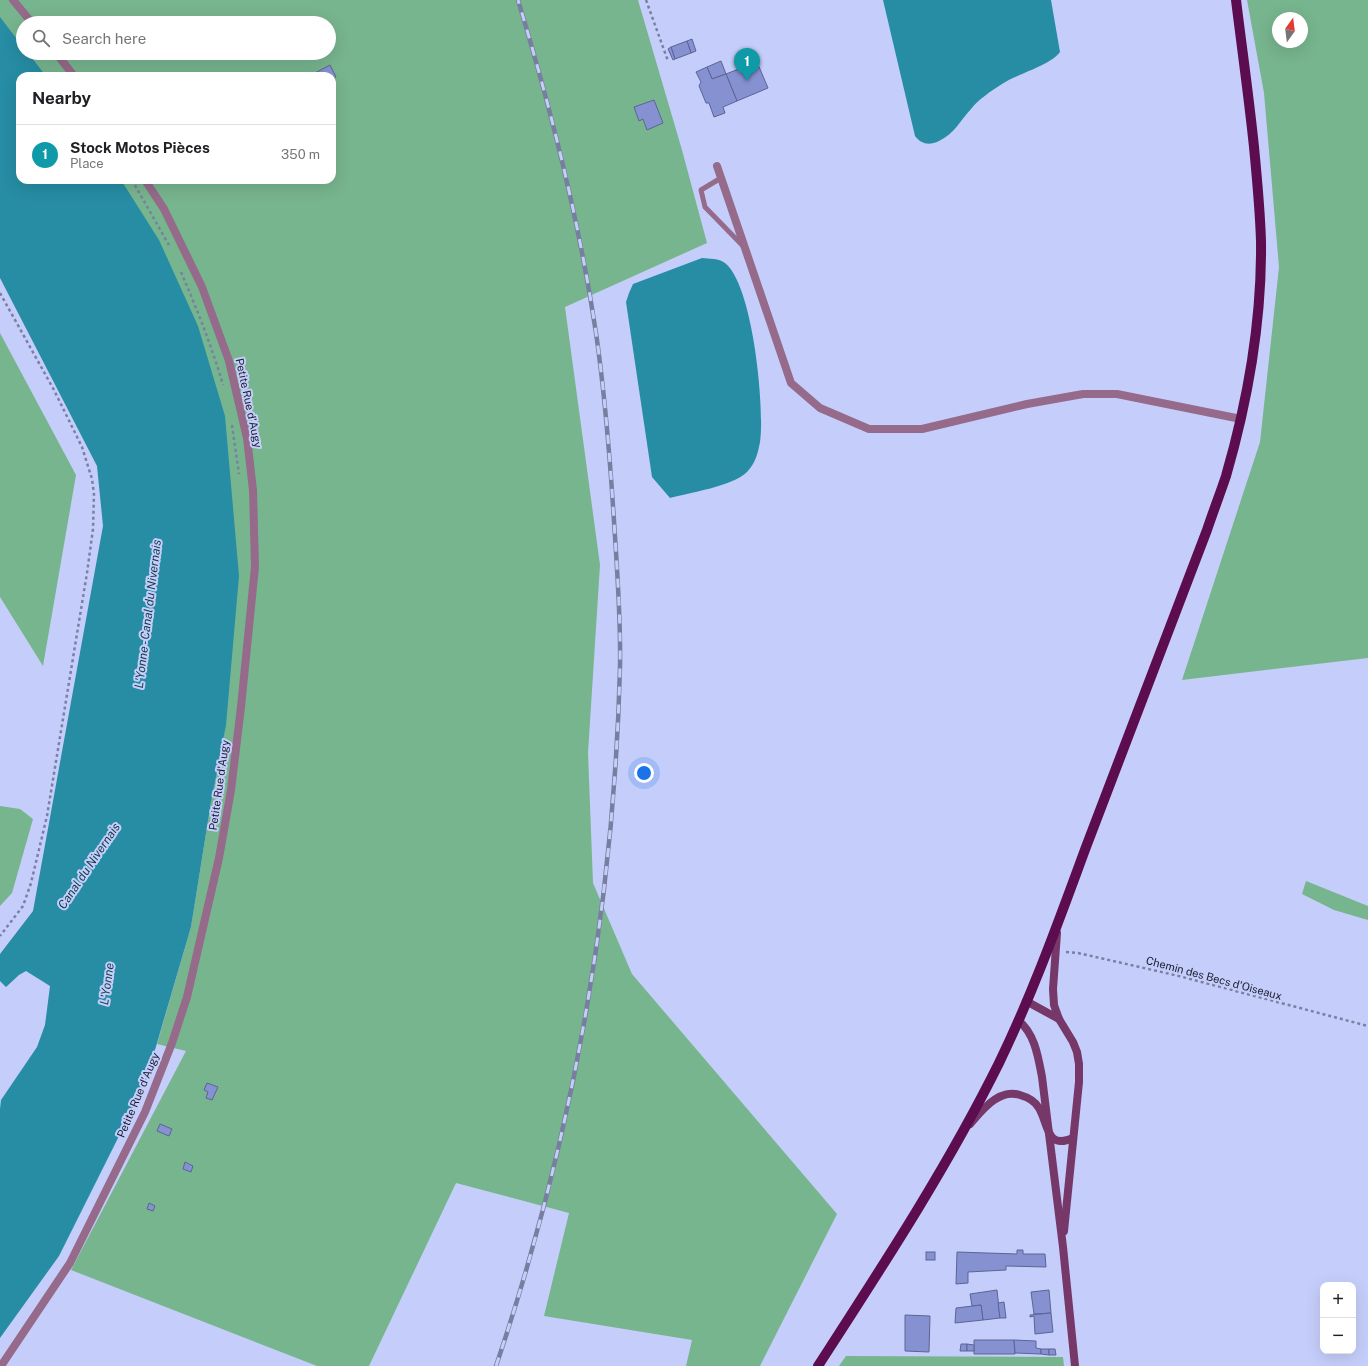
<!DOCTYPE html>
<meta charset="utf-8">
<style>
:root{--surface:#fff;--page:#f2f2f2;--text:#202124;--muted:#757577;--line:#e0e0e0;--accent:#0b8043}
body{margin:0;font-family:"Public Sans",sans-serif;background:var(--page);color:var(--text)}
.controls{position:absolute;right:12px;bottom:12px;display:grid;overflow:hidden;border-radius:8px;box-shadow:0 4px 16px #0002}
.controls button{width:36px;height:36px;display:grid;place-items:center;padding:0;border:0;border-bottom:1px solid var(--line);background:var(--surface);color:var(--text);font:20px sans-serif}
.compass{position:absolute;left:1272px;top:12px;width:36px;height:36px;border-radius:50%;background:var(--surface);box-shadow:0 4px 16px #0002;rotate:14deg}
.you{position:absolute;left:644px;top:773px;width:14px;height:14px;margin:-10px;border:3px solid #fff;border-radius:50%;background:#1a73e8;box-shadow:0 0 0 6px #1a73e833}
.badge{display:grid;place-items:center;width:26px;height:26px;border-radius:50%;background:var(--accent);color:#fff;font-size:13px;font-weight:700}
.pin{position:absolute;translate:-50% -33px;filter:drop-shadow(0 1px 2px #0008)}
.pin::after{content:'';position:absolute;top:21px;width:14px;height:12px;background:inherit;clip-path:polygon(0 0,100% 0,50% 100%)}
.list{margin:0;padding:0;list-style:none}
h2{display:flex;justify-content:space-between;align-items:center;height:52px;margin:0;padding:0 16px;font-size:17px}
h2 small{font-size:13px;font-weight:400;color:var(--muted)}
.list li{display:grid;grid-template-columns:26px 1fr auto;gap:12px;align-items:center;box-sizing:border-box;height:60px;padding:0 16px;border-top:1px solid var(--line)}
.list b{display:block;font-size:15px;white-space:nowrap}
.list p{margin:0;font-size:13px;white-space:nowrap;color:var(--muted)}
.list em{font-size:13px;font-style:normal;color:var(--muted)}
.icon{flex:none;width:22px;height:22px;fill:none;stroke:currentColor;stroke-width:2;stroke-linecap:round;stroke-linejoin:round}
.map{position:relative;flex:none;width:1368px;height:1366px;overflow:hidden}
.search{position:absolute;background:var(--surface);box-shadow:0 4px 16px #0002;left:16px;top:16px;width:320px;height:44px;display:flex;align-items:center;gap:10px;box-sizing:border-box;padding:0 14px;border-radius:22px;color:var(--muted);font-size:15px}
.panel{position:absolute;background:var(--surface);box-shadow:0 4px 16px #0002;left:16px;top:72px;width:320px;height:112px;border-radius:12px}
.map>svg:first-child{display:block}
.green{fill:#77b58e;fill-rule:evenodd}
.water{fill:#268da4}
.building{fill:#8691d2;stroke:#5c6494}
.lines{fill:none;stroke-linecap:round;stroke-linejoin:round}
.path{stroke:#7a80a2;stroke-width:2.5;stroke-dasharray:3 3;stroke-linecap:butt}
.lane{stroke:#956a8a;stroke-width:5}
.street{stroke:#956a8a;stroke-width:8}
.secondary{stroke:#753868;stroke-width:8}
.primary{stroke:#5c0d4f;stroke-width:10}
.rail-casing{stroke:#777e9f;stroke-width:4.5}
.rail{stroke:#c5cefa;stroke-width:3;stroke-dasharray:9;stroke-linecap:butt}
.labels{text-anchor:middle;dominant-baseline:central;stroke-width:4;stroke-linejoin:round;paint-order:stroke}
.street-label{font-size:11px;fill:#1a1d31;stroke:#c5cefa}
.water-label{font-size:12px;font-style:italic;fill:#103c47;stroke:#c5cefa}
</style>
<div class="map">
<svg width="1368" height="1366" viewBox="0 0 1368 1366">
<rect width="100%" height="100%" fill="#c5cefa"/>
<g class="green">
<path d="M0,0H638L682,150L707,243L565,307L600,565L588,753L593,883L632,974L837,1214L760,1366H686L692,1340L544,1316L569,1213L456,1183L369,1366H317L71,1270L186,1051L157,1044L191,927L211,802L57,180H332V76H20L0,120ZM23,23H329V53H23Z"/>
<path d="M1247,0H1368V658L1182,680L1260,442L1279,267L1264,93ZM1278,18H1302V42H1278Z"/>
<path d="M0,333L76,475L43,666L0,597Z"/>
<path d="M0,806L20,809L33,819L12,893L0,906Z"/>
<path d="M1306,881L1368,906V920L1334,910L1302,894Z"/>
<path d="M846,1356L1063,1357L1064,1366H839Z"/>
</g>
<g class="water">
<path d="M883,0H1051L1060,52C1051,65 1017,74 1002,84C991,91 979,99 971,109C960,121 954,134 939,141C929,146 921,144 915,136Z"/>
<path d="M0,17L23,47V53H28L46,76H20V180H121L159,240L198,326L225,416L239,576L226,725L211,802L191,927L145,1084L59,1256L0,1338V1109L1,1100L37,1047L45,1025L50,986L26,971L19,975L6,987L0,981V954L33,911L103,526L97,466L0,278Z"/>
<path d="M702,258C709,259 719,258 725,263C753,285 765,408 760,442C758,453 755,464 747,472C733,486 689,493 670,498L652,477L626,302L629,293L633,284Z"/>
</g>
<g class="building">
<path d="M692,39L696,51L691,53L687,41Z"/>
<path d="M687,41L691,53L675,59L671,47Z"/>
<path d="M671,47L675,59L673,60L668,49Z"/>
<path d="M721,61L726,74L712,79L707,67Z"/>
<path d="M757,62L768,88L737,101L726,74Z"/>
<path d="M330,65L336,77L332,79V76H317L315,73Z"/>
<path d="M707,67L712,79L726,74L737,101L723,107L725,113L714,117L709,103H706L699,86L701,82L696,72Z"/>
<path d="M654,100L663,123L647,130L643,119L639,121L634,107Z"/>
<path d="M207,1083L218,1087L212,1100L206,1098L208,1092L204,1090Z"/>
<path d="M160,1124L172,1129L169,1136L157,1131Z"/>
<path d="M185,1162L193,1166L191,1172L183,1169Z"/>
<path d="M149,1203L155,1206L153,1211L147,1209Z"/>
<path d="M1017,1250H1023V1254H1045L1046,1267L1006,1266V1270L968,1272V1283L956,1284L957,1252L1017,1254Z"/>
<rect x="926" y="1252" width="9" height="8"/>
<path d="M997,1290L1000,1318L983,1320L981,1305L972,1306L970,1294Z"/>
<path d="M1049,1290L1051,1313L1034,1314L1031,1292Z"/>
<path d="M1004,1302L1006,1318H1000L998,1303Z"/>
<path d="M981,1305L983,1320L955,1323L956,1308Z"/>
<path d="M1051,1313L1053,1332L1035,1334L1034,1316L1030,1317V1315Z"/>
<path d="M905,1315L930,1316L929,1352L905,1351Z"/>
<path d="M974,1340H1014L1015,1354H974Z"/>
<path d="M1014,1340L1036,1341V1348L1041,1349V1354L1015,1353Z"/>
<path d="M961,1344H967V1351H960Z"/>
<path d="M967,1344L974,1345V1351H967Z"/>
<path d="M1041,1349H1049V1355L1041,1354Z"/>
<path d="M1049,1349H1055L1056,1355H1049Z"/>
</g>
<g class="lines">
<g class="path">
<path d="M646,0L668,61"/>
<path d="M132,180L170,247"/>
<path d="M181,272C197,309 212,347 223,385"/>
<path d="M0,293L54,390L82,447L92,479L94,494L93,529L87,573L47,816L31,883L23,906L0,936"/>
<path d="M232,425L239,474"/>
<path d="M1066,952L1078,953L1179,976L1368,1026"/>
</g>
<path class="lane" d="M721,178L701,190L705,207L743,246"/>
<g class="street">
<path d="M13,0L32,23"/>
<path d="M56,53L74,76"/>
<path d="M717,166L791,383L820,408L869,429H922L1027,404L1083,394H1117L1241,419"/>
<path d="M1,1366L70,1263L145,1112L172,1043L187,997L219,858L231,790L241,707L255,567L253,490L247,438L229,361L202,287L164,209L145,180"/>
</g>
<g class="secondary">
<path d="M1057,933L1053,989L1054,1005L1059,1019L1073,1042L1077,1052L1079,1064V1082L1064,1231"/>
<path d="M1026,1001L1059,1019"/>
<path d="M1018,1020C1035,1034 1038,1056 1042,1077L1063,1247L1075,1366"/>
<path d="M970,1124C977,1116 985,1106 994,1100C1001,1095 1011,1092 1020,1095C1027,1097 1035,1101 1039,1108C1049,1125 1046,1150 1073,1138"/>
</g>
<path class="primary" d="M818,1366C882,1267 947,1168 999,1063C1033,993 1059,920 1086,847C1127,742 1167,636 1207,530C1213,512 1220,494 1226,476C1248,400 1262,320 1261,241C1260,209 1257,178 1254,147C1249,98 1242,49 1236,0"/>
<defs>
<path id="rail" d="M496,1366C572,1141 614,905 620,667C621,618 617,569 614,521C610,458 605,395 596,333C579,220 551,109 518,0"/>
</defs>
<use href="#rail" class="rail-casing"/>
<use href="#rail" class="rail"/>
</g>
<g class="labels">
<g class="street-label">
<text transform="translate(249 403) rotate(78)">Petite Rue d'Augy</text>
<text transform="translate(219 785) rotate(-82)">Petite Rue d'Augy</text>
<text transform="translate(1214 978) rotate(15)">Chemin des Becs d'Oiseaux</text>
<text transform="translate(138 1095) rotate(-67)">Petite Rue d'Augy</text>
</g>
<g class="water-label">
<text transform="translate(148 614) rotate(-83)">L'Yonne - Canal du Nivernais</text>
<text transform="translate(89 866) rotate(-56)">Canal du Nivernais</text>
<text transform="translate(107 984) rotate(-82)">L'Yonne</text>
</g>
</g>
</svg>
<div class="controls">
<button>+</button>
<button>−</button>
</div>
<svg class="compass" viewBox="-18 -18 36 36"><path d="M0-13l5 13h-10z" fill="#e53935"/><path d="M0 13l5-13h-10z" fill="#757577"/></svg>
<div class="you"></div>
<div class="pin badge" style="left:747px;top:81px;background:#0f9aa8">1</div>
<div class="search"><svg class="icon" aria-label="search" viewBox="0 0 24 24"><circle cx="10" cy="10" r="6"/><path d="M15 15l6 6"/></svg>Search here</div>
<section class="panel">
<h2>Nearby<small></small></h2>
<ul class="list">
<li><span class="badge" style="background:#0f9aa8">1</span><div><b>Stock Motos Pièces</b><p>Place</p></div><em>350 m</em></li>
</ul>
</section>
</div>
